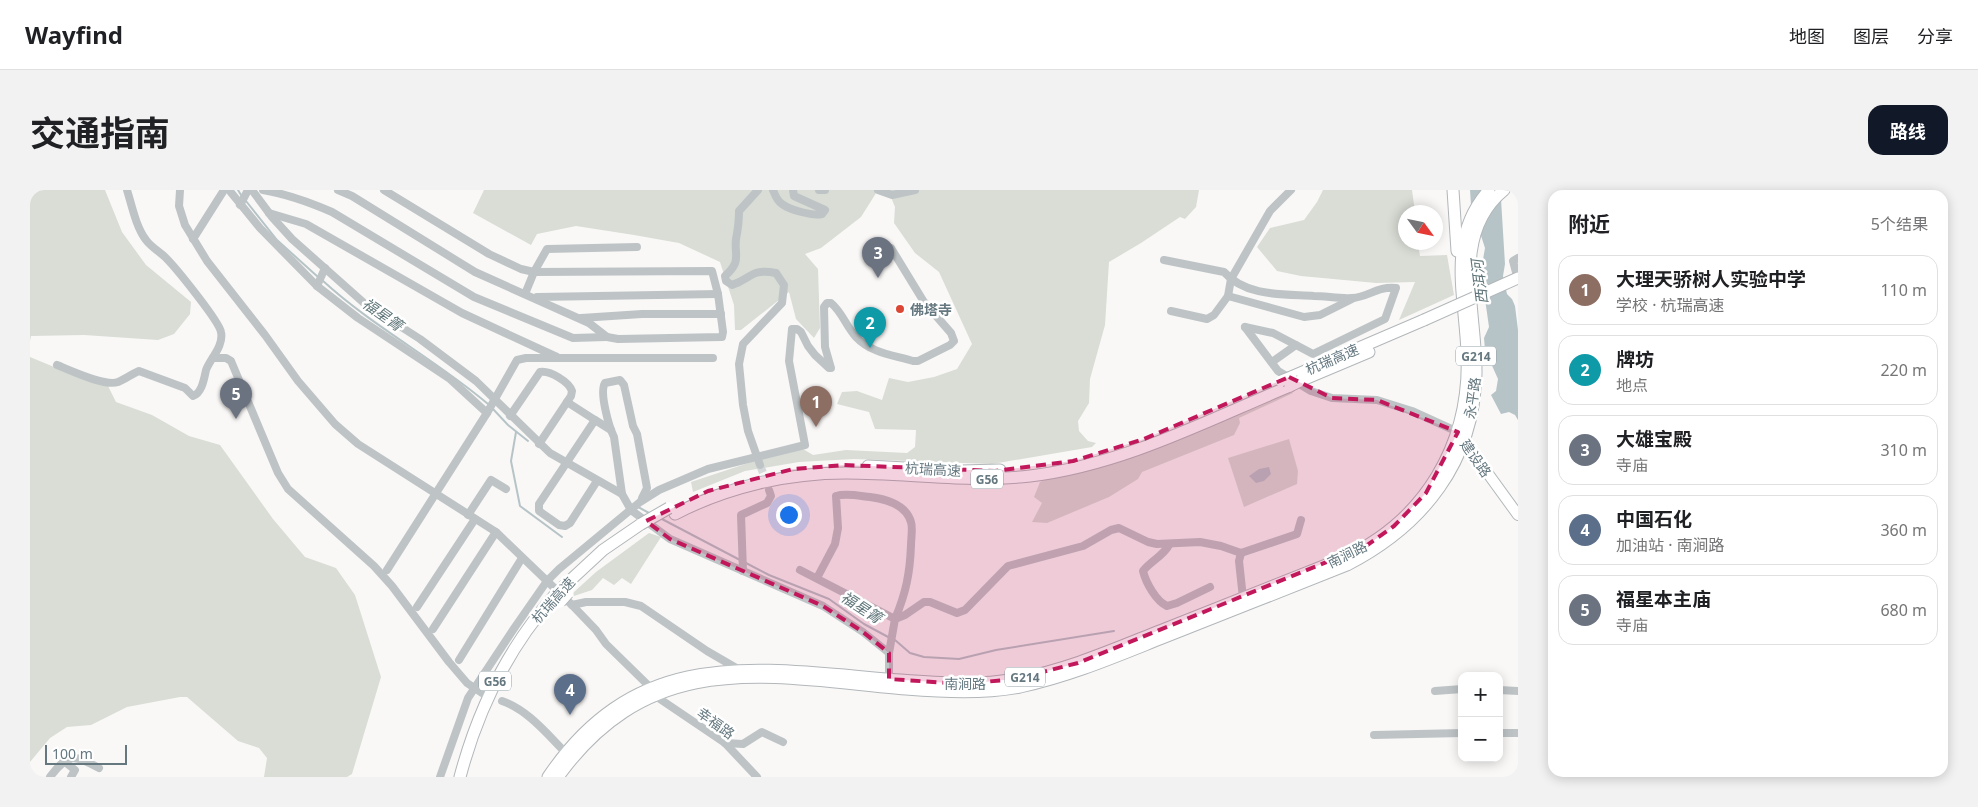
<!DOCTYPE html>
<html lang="zh">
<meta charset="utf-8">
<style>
:root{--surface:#fff;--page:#f2f2f2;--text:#202124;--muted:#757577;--line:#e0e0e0;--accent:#111827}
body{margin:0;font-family:"Noto Sans","Noto Sans SC",sans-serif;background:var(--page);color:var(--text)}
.controls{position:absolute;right:15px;bottom:15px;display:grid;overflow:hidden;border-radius:10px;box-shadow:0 2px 12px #0003}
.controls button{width:45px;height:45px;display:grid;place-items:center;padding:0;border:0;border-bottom:1px solid var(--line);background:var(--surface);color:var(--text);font:25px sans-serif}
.compass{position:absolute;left:1368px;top:15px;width:45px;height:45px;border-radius:50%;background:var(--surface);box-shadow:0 2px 12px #0003;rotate:123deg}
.scale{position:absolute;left:15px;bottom:12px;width:82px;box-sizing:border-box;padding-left:5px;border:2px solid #657880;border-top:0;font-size:14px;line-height:18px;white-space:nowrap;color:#657880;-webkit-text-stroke:4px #fff;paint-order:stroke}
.you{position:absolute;left:758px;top:324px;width:18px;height:18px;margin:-12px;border:4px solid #fff;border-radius:50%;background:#1a73e8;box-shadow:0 0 0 8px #1a73e833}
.badge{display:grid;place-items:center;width:32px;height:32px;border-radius:50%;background:var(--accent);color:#fff;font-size:16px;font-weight:700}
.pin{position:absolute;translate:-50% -41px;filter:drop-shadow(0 1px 2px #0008)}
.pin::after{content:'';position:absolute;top:26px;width:18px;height:15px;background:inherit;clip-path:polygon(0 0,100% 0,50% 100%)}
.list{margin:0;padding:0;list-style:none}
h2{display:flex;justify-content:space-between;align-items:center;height:65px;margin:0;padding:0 20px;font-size:21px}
h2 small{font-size:16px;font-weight:400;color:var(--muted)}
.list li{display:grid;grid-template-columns:32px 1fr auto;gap:15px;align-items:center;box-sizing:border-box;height:70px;margin:0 10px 10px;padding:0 10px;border:1px solid var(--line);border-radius:15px}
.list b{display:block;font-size:19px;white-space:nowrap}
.list p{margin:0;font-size:16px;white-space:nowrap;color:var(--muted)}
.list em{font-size:16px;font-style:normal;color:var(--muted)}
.map{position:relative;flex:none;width:1488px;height:587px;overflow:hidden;border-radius:15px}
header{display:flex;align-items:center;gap:30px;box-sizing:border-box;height:70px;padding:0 25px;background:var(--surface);border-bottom:1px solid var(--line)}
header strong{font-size:24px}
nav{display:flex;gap:28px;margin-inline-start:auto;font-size:18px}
.intro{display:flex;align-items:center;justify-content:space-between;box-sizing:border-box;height:120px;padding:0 30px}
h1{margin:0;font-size:35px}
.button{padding:12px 22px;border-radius:15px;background:var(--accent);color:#fff;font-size:18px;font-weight:700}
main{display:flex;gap:30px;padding:0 30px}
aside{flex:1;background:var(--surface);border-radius:15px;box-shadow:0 2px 12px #0003}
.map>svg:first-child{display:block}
.green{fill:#d9ddd6}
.water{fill:#b7c4c7}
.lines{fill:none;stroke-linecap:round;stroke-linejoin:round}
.stream{stroke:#b7c4c7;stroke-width:2}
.minor-tunnel{stroke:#d4d8d9;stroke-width:8;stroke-dasharray:8 4;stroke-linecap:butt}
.major-casing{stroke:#b2b8bb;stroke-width:12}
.highway-casing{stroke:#b2b7ba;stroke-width:13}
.minor{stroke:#bec4c6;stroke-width:8}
.major{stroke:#fff;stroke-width:10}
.highway{stroke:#fff;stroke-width:11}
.highway-bridge-casing{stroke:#b2b7ba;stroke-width:13;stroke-linecap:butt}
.highway-bridge{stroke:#fff;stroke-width:11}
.marked{fill:#c2185b;fill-opacity:0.2;stroke:#c2185b;stroke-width:4;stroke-dasharray:10 6;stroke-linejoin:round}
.poi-dot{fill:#db4734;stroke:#fff;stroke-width:2}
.labels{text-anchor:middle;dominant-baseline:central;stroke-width:5;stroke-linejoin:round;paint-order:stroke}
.shield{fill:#fff;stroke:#93a0a6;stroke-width:1}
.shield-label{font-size:12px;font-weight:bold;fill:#657880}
.poi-label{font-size:14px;font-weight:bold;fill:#657880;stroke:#fff;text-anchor:start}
.street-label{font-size:14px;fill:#657880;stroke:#fff}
.water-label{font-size:15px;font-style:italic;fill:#60767a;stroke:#fff}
</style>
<header>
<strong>Wayfind</strong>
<nav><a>地图</a><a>图层</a><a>分享</a></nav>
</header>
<div class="intro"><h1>交通指南</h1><a class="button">路线</a></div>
<main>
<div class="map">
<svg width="1488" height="587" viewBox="0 0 1488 587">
<rect width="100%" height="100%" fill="#f9f8f7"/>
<g class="green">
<path d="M0,0H75L92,42L116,75L161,112L160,124L144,144L128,150L54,145L1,146L0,151Z"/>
<path d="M454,0H848L831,27L791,58L775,64L788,79L790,138L784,148L766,129L759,102L711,140H705L704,115L690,72L649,53L604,45L546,36L507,44L501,55L443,23Z"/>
<path d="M858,0H1169L1166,17L1155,29L1150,27L1111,53L1079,72L1075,135L1060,189L1059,213L1048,231L1049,241L1058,251L1066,253L1062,257L962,274L824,269L769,272L715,281L663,302L661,292L736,267L773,259L783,265L816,260L877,263L885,257L886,240L845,239L839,222L807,214L812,202L827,201L852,210L859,188L878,192L904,187L927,179L942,154L909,82L885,63L864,33L865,17Z"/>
<path d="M1293,0H1382L1385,22H1376V52L1388,53L1390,66L1417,65L1424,105L1369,130L1385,92L1346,93L1271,86L1247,81L1227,57L1240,38L1274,30L1287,12Z"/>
<path d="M0,167L41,184L78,196L86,212L122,225L159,246L190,255L243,329L275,367L306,378L325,405L351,487L322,584L317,587H234L237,568L229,558L208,551L157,507H150L97,517L61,535L37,537L20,548L0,572Z"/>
<path d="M1261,199L1263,203L1209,228L1210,233L1204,245L1112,282L1108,289L1079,307L1017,333L1002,332L1012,313L1004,307L1010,292Z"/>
<path d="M1259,249L1268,281L1267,294L1214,317L1198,268Z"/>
<path d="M619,343L631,347L601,394L592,388L584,395L573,388L562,400L544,406L543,403L566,382Z"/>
</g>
<g class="water">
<path d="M1440,0H1469L1471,9L1475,74L1473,86L1477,104L1482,109L1485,116L1488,140V230L1485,225L1479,222L1471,224L1461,205L1466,201L1468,189L1455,160L1454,148L1459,137L1451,81L1455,58L1441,15Z"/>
<path d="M1239,277L1241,284L1234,291L1226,293L1219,286L1229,279Z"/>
</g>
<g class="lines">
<g class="stream">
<path d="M208,0L211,5"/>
<path d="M216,11L247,50L288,87"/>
<path d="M292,90C343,137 405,169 458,214"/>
<path d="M463,219L478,235L498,251"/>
<path d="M486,242L481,271L490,316L532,347"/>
<path d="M608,317L621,324"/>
<path d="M630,328L710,370"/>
<path d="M714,372L739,385L799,409L834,434L860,448"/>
<path d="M865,450L880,463L894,467L929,469L966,460L1084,441"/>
</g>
<path class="minor-tunnel" d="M730,275L738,296"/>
<defs>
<path id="major" d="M1430,245L1488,325"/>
<g id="highway">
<path d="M1423,0L1427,61"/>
<path d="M1261,187L1394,130"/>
<path d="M1270,191L1339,162"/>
<path d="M838,276L931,281L970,280"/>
<path d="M645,324C697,297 757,283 816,283C878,283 939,293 1000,286C1092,275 1176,231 1260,196"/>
<path d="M532,398L573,360L611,334"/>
<path d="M430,587C448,519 477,459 524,406"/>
<path d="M518,587C609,452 730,479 870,490C909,493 947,496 986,489C1037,480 1084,459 1132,440C1191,416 1251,393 1311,369C1395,332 1441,253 1437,163C1435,105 1416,48 1459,0"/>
<path d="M528,587C622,457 738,487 876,499C914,502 953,504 990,497C1041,486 1087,466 1135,447C1196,423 1256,399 1317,375C1393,336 1444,272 1446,184C1447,123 1419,45 1474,0"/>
</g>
</defs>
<use href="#major" class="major-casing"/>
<use href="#highway" class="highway-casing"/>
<g class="minor">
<path d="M150,0L149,16L155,35L177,71L235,145L268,191L305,234L328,254L466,342L542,415L566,440L576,454L621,498"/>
<path d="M199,0L230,38L287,96L328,128L420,189L457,223"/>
<path d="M222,0L242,27L262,49L334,113L390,149L446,191L520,263L592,304L601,320L640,349L793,416L833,442L859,463V489"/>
<path d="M233,0C257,4 279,12 302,22L444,107L543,148L577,147"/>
<path d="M308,0L322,6L445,82L559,133L577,147L588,149L692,147L693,142L688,104L682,81L504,82L495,104"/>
<path d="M354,0L459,64L491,79L504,82L517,59L607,57"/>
<path d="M728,0L709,21C709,31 708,39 706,49C704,66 712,71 695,86L696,91L702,95C722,88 721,78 746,83L754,95L752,113L713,154L709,174L713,215L718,241L730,275"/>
<path d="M743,0C745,5 747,11 752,14C760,20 782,26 792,24L795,20L764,6L763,0"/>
<path d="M789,0H795"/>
<path d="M848,0L862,5L885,0"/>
<path d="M210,15L218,0"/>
<path d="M239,23L276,34L432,123L527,167"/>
<path d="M163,49L194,0"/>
<path d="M1488,68L1483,71L1488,90"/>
<path d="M1134,70L1194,82C1216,107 1254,104 1284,106C1296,106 1310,109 1322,108C1339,107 1347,96 1366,98L1355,129L1283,164L1266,155L1242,172"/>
<path d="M287,96L295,78"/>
<path d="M1198,106L1274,127L1290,125L1322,109"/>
<path d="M507,107L688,104"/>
<path d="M1141,121L1177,129L1184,125L1198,106L1201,89L1240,21L1261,0"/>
<path d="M551,128L612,124H691"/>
<path d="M1215,137L1248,181L1281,201L1302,208L1347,210L1382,221L1428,242"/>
<path d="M1215,137L1243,143L1266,155"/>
<path d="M183,168H196L201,171L248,283L258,299L344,376L362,396L419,472L437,493L452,503"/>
<path d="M27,175C40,180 75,197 88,192C95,189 102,184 109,181L155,198L163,206C172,203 174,189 176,180C180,169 194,156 191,142C189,131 146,78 136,68C130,62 121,57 116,50C106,37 102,16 97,0"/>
<path d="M537,212L565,230"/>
<path d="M480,226L510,182C520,180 539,192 542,201L541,206L509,254"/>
<path d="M567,291L540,333L535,336L529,335L509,321V314L565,230L581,240"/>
<path d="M592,304L584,247C579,237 569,202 575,193L590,190L594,195L603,236L607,244L617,298L612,308"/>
<path d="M438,325L461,290L476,299"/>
<path d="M1139,355C1133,366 1121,371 1113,381C1116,393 1126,411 1137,416L1147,413L1180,397"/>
<path d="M1211,363L1209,371L1213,408"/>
<path d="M357,380L457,223L487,170L496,168H683"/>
<path d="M770,380L865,429L859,463"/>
<path d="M713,381L711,325L737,313L741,306L739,300"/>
<path d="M787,388L805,354L808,338L806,306C816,303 830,306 840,307C856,309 876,315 881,332C883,338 881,348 881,355C880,383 876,403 865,429"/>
<path d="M542,415L556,412H595L611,416L677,461L708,479"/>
<path d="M387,417L445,329"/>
<path d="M865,429L875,425L894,412H900L927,423L935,420L978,376L1053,356L1081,340L1089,338L1118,352L1127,354L1170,352L1191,356L1211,363L1267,344L1271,330"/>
<path d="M403,439L466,342"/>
<path d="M429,470L492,368"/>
<path d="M1469,500L1488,501"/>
<path d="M1405,501L1432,499"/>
<path d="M624,505L695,553L727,587"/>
<path d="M472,511C498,520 517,544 536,563"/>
<path d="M1469,543H1488"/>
<path d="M1344,545L1432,543"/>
<path d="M695,553L713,554L732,542L753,552"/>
<path d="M35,572L45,580L41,587"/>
<path d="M20,587C38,563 44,564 69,578"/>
<path d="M410,587L438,508L485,437L517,391L529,379L610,312L629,300L678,279L775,255L759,171L762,139H767L771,142L778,156L785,165L799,178H801L795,157L794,117L797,113H801C812,122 816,136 826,147C841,163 863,165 883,171H888L920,155L924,151L921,143L894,112L861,58L854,61"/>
</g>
<use href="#major" class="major"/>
<use href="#highway" class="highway"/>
<defs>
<g id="highway-bridge">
<path d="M1394,130L1488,88"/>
<path d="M1251,191L1261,187"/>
<path d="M1260,196L1270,191"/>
<path d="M611,334L639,318"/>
<path d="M530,412L538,403"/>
</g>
</defs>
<use href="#highway-bridge" class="highway-bridge-casing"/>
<use href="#highway-bridge" class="highway-bridge"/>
</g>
<path class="marked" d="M1259,187L1302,208L1347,210L1428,242L1396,303L1364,336L1336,356L1048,473L985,489L933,494L859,489V463L833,442L793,416L640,349L616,331L678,301L763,279L814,275L965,281L1043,271L1114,249Z"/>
<circle class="poi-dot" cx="870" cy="119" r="5"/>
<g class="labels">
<g class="shield">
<rect x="1426" y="156.5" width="40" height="19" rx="4"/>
<rect x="941" y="279.5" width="32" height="19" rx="4"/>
<rect x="975" y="477.5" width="40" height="19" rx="4"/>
<rect x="449" y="481.5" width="32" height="19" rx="4"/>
</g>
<g class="shield-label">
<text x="1446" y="166">G214</text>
<text x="957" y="289">G56</text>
<text x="995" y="487">G214</text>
<text x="465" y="491">G56</text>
</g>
<g class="poi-label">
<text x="880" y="119">佛塔寺</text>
</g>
<g class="street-label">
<text transform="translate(1302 169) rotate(-23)">杭瑞高速</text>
<text transform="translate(1442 208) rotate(-82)">永平路</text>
<text transform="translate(1446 268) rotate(55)">建设路</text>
<text transform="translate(903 279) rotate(3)">杭瑞高速</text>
<text transform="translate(1317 364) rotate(-26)">南涧路</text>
<text transform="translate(523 410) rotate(-48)">杭瑞高速</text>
<text x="935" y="493">南涧路</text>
<text transform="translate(686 533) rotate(36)">幸福路</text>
</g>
<g class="water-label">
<text transform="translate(1449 92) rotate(-97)">西洱河</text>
<text transform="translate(353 124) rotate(35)">福星箐</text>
<text transform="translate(832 417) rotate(33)">福星箐</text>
</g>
</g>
</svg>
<div class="controls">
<button>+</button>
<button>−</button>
</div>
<svg class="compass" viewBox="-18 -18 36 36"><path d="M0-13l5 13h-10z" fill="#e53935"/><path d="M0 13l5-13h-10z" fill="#757577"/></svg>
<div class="scale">100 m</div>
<div class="you"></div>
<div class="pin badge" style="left:786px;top:237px;background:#8d6e63">1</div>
<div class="pin badge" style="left:840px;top:158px;background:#0f9aa8">2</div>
<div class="pin badge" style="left:848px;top:88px;background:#6b7280">3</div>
<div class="pin badge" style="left:540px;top:525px;background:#5c6f8a">4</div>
<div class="pin badge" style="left:206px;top:229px;background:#6b7280">5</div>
</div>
<aside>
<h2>附近<small>5个结果</small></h2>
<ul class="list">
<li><span class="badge" style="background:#8d6e63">1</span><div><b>大理天骄树人实验中学</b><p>学校 · 杭瑞高速</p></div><em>110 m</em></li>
<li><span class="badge" style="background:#0f9aa8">2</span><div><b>牌坊</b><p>地点</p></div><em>220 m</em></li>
<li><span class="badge" style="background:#6b7280">3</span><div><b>大雄宝殿</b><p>寺庙</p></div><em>310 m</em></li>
<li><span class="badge" style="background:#5c6f8a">4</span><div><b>中国石化</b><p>加油站 · 南涧路</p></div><em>360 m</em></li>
<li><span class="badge" style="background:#6b7280">5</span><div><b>福星本主庙</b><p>寺庙</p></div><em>680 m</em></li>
</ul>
</aside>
</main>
